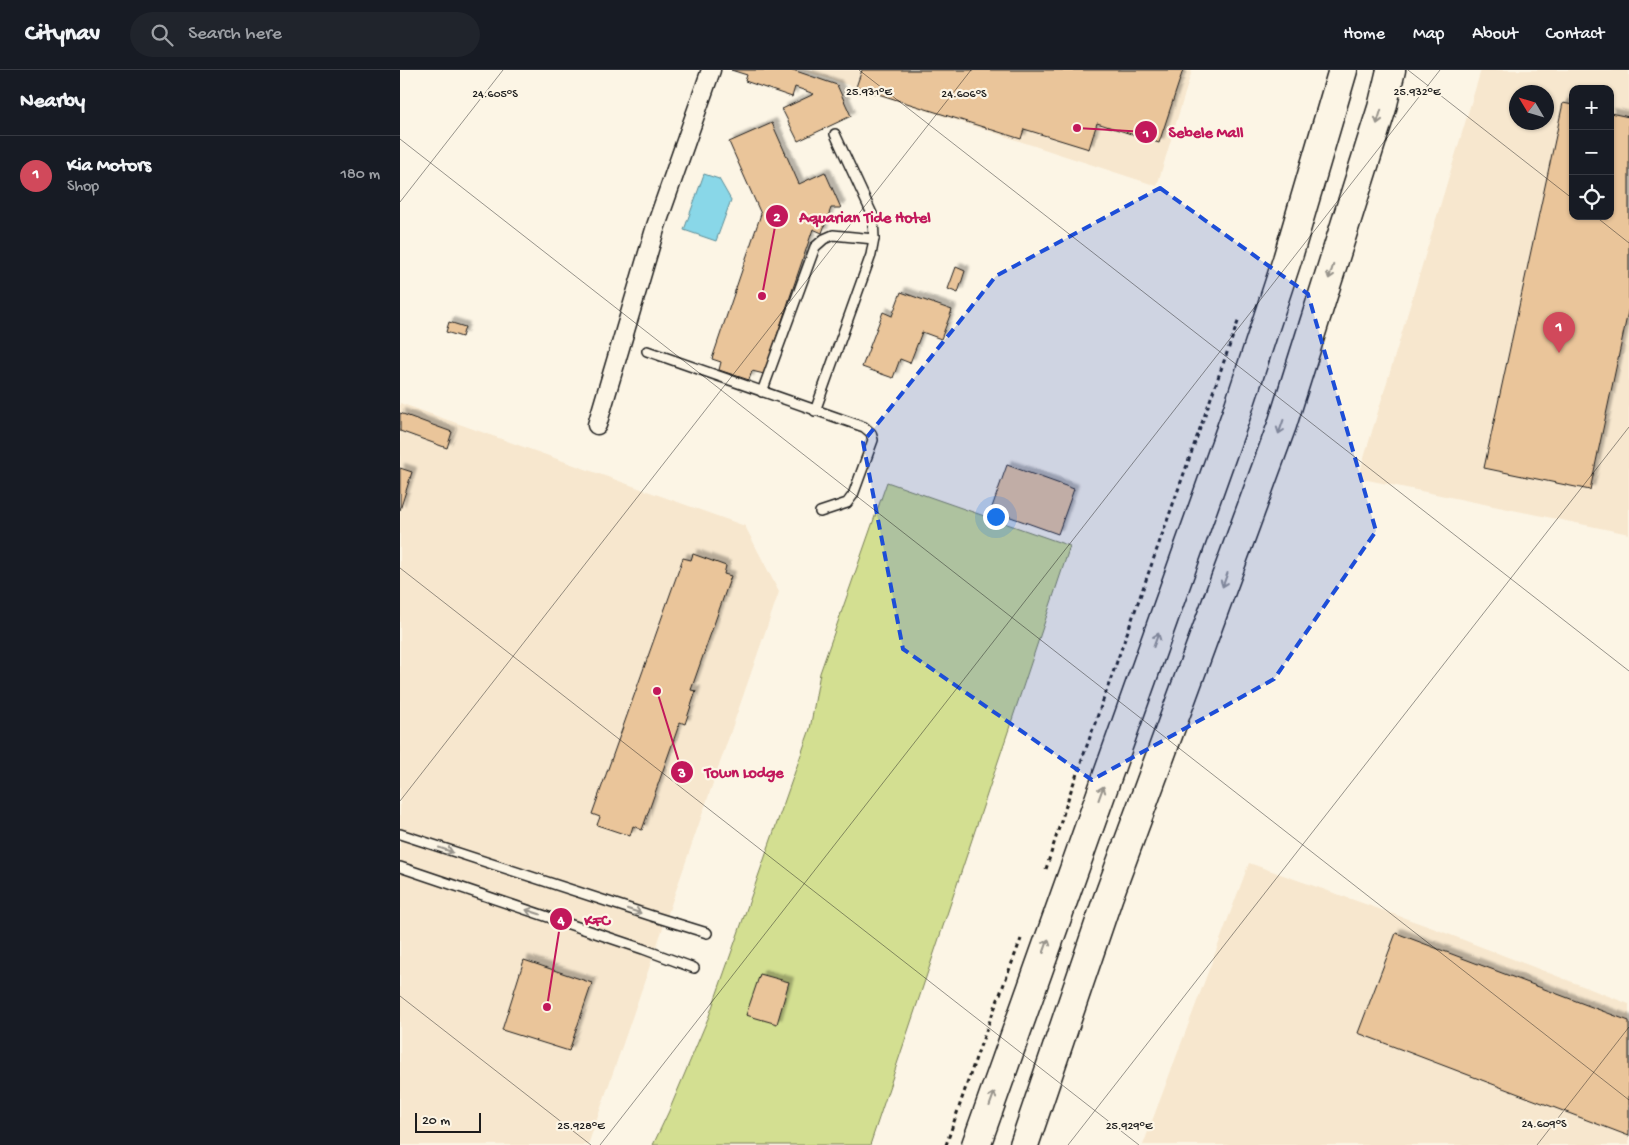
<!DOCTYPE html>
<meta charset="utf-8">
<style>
:root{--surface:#171b24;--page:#20242c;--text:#f1f3f6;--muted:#9ea1a6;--line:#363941;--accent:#d1495b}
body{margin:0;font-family:"Gochi Hand",sans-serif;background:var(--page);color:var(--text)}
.controls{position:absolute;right:15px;top:15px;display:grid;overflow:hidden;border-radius:10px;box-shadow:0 1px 4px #0004}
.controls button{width:45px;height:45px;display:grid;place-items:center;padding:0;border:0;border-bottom:1px solid var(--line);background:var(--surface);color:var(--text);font:25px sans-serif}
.compass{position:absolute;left:1109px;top:15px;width:45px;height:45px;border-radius:50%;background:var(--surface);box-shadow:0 1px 4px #0004;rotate:308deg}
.scale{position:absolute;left:15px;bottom:12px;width:66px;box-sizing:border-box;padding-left:5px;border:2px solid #1c1c1c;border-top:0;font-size:14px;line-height:18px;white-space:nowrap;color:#1c1c1c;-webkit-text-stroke:4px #fcf5e5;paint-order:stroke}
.you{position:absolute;left:595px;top:446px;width:18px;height:18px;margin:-12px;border:4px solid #fff;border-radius:50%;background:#1a73e8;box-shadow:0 0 0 8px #1a73e833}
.badge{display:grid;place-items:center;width:32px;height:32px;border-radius:50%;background:var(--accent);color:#fff;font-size:16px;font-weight:700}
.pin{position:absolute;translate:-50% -41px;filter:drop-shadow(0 1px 2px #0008)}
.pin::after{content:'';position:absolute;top:26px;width:18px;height:15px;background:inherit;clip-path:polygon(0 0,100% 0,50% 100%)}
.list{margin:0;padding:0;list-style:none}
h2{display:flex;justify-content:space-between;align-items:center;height:65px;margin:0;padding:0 20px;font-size:21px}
h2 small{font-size:16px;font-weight:400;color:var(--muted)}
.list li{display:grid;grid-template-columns:32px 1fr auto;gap:15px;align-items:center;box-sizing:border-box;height:80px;padding:0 20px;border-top:1px solid var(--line)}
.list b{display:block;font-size:19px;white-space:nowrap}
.list p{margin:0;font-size:16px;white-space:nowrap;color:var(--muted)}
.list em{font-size:16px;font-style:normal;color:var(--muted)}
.icon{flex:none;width:28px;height:28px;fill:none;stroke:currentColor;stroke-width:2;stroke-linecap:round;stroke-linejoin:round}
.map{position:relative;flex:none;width:1229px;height:1075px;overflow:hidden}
header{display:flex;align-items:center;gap:30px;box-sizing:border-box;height:70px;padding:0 25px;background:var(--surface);border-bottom:1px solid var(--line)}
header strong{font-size:24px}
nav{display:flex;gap:28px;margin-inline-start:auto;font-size:18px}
.search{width:350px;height:45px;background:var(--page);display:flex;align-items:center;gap:12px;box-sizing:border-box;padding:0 18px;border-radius:28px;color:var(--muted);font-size:19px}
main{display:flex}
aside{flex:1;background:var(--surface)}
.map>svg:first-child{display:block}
.built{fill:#f7e7ce;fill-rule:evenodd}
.green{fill:#d3df91;stroke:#787e56}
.water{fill:#89d7e8;stroke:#5d8c96}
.building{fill:#eac59a;stroke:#1c1c1c;filter:url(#shadow)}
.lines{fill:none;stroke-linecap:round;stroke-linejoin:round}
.service-casing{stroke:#1c1c1c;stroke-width:12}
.minor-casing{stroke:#1c1c1c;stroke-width:21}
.trunk-casing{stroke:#1c1c1c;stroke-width:31}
.path{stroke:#1c1c1c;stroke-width:3;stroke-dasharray:4 4;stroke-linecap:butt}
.service{stroke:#fcf5e5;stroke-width:9}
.minor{stroke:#fcf5e5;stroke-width:18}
.trunk{stroke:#fcf5e5;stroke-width:28}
.oneway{stroke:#97938b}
.marked{fill:#1d4ed8;fill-opacity:0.2;stroke:#1d4ed8;stroke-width:4;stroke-dasharray:10 6;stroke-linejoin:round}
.ticks{fill:none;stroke:#1c1c1c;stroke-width:1;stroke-opacity:0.45}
.ticks-label{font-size:12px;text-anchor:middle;fill:#1c1c1c;stroke:#fcf5e5;stroke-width:4.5;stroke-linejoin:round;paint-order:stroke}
.leader{fill:none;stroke:#c2185b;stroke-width:2}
.callout-dot{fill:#c2185b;stroke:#fcf5e5;stroke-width:2}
.mark-label{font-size:15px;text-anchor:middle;font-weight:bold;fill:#fff}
.callout-label{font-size:16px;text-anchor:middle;font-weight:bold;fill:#c2185b;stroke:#fcf5e5;stroke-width:4.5;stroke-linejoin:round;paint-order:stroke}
</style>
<header>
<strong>Citynav</strong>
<div class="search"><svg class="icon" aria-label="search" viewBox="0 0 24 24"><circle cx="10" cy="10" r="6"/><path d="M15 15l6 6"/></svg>Search here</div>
<nav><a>Home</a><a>Map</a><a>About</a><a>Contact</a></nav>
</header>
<main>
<aside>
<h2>Nearby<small></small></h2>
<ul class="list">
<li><span class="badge">1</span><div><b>Kia Motors</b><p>Shop</p></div><em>180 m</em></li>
</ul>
</aside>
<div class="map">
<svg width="1229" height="1075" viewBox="0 0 1229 1075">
<defs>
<filter id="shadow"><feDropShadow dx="4.5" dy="-4.5" stdDeviation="1" flood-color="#0004"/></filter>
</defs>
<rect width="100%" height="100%" fill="#fcf5e5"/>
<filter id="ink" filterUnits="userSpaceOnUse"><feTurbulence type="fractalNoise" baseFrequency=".02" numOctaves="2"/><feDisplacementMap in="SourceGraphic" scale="10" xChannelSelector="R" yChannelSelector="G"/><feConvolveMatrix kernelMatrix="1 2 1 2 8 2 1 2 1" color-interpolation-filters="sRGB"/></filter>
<g filter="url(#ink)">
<g class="built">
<path d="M402,0H792L757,116Z"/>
<path d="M1081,0H1229V464L958,408ZM1173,19H1210V146H1173ZM1116,22H1146V52H1116Z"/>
<path d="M0,333L345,456L379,522L188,1075H0Z"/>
<path d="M849,793L1030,857L1229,934V1075H743Z"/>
</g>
<path class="green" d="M487,412L670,476L470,1075H253L269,1041L309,946L410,659L420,603Z"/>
<path class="water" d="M304,104L319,109L331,130L316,171L284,160Z"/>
<g class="building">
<path d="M331,0H393L437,15L451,46L398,71L382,39L414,24L395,17L392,27L345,11L347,5Z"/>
<path d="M462,0H783L759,73L697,53L689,79L624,59L621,69L456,17Z"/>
<path d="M1163,33L1173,35V146H1210V43L1229,47V237L1190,420L1084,398Z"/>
<path d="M372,53L399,114L425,102L441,138H431L422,163L413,159L364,304L352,301L349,310L319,300L321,292L312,289L361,144L329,72Z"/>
<path d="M556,197L565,201L558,223L548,219Z"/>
<path d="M501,222L552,240L541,269L522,262L510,293L500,289L493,308L462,297L483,242L492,246Z"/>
<path d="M49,252L65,257L62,267L46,262Z"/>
<path d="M0,343L52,362L47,378L0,361Z"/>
<path d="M607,395L674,419L658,464L591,440Z"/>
<path d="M0,398L12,402L0,440Z"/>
<path d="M293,484L326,496L324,504L331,506L291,620L296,621L285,654L280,652L242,760L233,756L230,766L197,755L200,747L192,744L283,488L291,490Z"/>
<path d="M996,863L1229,951V1066L958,963Z"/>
<path d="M124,890L192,913L169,981L102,960Z"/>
<path d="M360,904L389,912L377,954L346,945Z"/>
</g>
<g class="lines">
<defs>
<g id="service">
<path d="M247,281L464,357L471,363L473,370L453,425L447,433L420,442"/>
<path d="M362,322L415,177L424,169L433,165L474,169"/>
<path d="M415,341L471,185L474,169L473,146L435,64"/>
<path d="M0,764L252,846L307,863"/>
<path d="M0,797L243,879L294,898"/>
</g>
<path id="minor" d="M197,355L256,156L311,0"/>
<g id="trunk">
<path d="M576,1075L836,345L887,190L943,0"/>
<path d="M624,1075L708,828L882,355L982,38L991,0"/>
</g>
</defs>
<use href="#service" class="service-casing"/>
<use href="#minor" class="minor-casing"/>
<use href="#trunk" class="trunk-casing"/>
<g class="path">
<path d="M646,799L669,726L839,249"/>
<path d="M546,1075L578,982L621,869"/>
</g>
<use href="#service" class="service"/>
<use href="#minor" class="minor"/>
<use href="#trunk" class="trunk"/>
</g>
<defs><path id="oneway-shaft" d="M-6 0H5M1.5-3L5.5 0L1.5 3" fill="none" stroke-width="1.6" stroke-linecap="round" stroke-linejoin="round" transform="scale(1.25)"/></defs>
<g class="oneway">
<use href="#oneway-shaft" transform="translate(979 47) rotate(107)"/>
<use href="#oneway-shaft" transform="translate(931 202) rotate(108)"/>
<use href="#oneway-shaft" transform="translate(881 357) rotate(109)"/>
<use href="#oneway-shaft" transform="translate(825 510) rotate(110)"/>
<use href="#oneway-shaft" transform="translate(756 570) rotate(-70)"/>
<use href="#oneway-shaft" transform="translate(701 723) rotate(-70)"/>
<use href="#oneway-shaft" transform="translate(46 780) rotate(19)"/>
<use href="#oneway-shaft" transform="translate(234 841) rotate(18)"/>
<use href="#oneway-shaft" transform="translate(133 842) rotate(-162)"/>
<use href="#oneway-shaft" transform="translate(646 876) rotate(-70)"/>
<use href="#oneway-shaft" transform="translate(592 1029) rotate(-70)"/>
</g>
</g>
<path class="marked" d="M760,118L908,224L976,461L874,609L692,710L503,579L463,372L596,206Z"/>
<path class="ticks" d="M459,0L1229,601M1008,0L1173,129M0,69L1229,1030M0,132L103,0M1195,146L1229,173M0,498L739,1075M0,731L571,0M0,926L191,1075M200,1075L1040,0M668,1075L1229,357M1137,1075L1229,957"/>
<g class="ticks-label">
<text x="469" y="25">25.931°E</text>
<text x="1017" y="25">25.932°E</text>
<text x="95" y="27">24.605°S</text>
<text x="564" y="27">24.606°S</text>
<text x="1144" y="1057">24.609°S</text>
<text x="181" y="1059">25.928°E</text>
<text x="729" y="1059">25.929°E</text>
</g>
<path class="leader" d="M677 58L746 62M362 226L377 146M257 621L282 702M147 937L161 849"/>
<g class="callout-dot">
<circle cx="677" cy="58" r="5"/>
<circle cx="362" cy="226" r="5"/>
<circle cx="257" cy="621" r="5"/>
<circle cx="147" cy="937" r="5"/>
<circle cx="746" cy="62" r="12"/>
<circle cx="377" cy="146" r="12"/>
<circle cx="282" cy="702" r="12"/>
<circle cx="161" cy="849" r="12"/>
</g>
<g class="mark-label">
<text x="746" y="67">1</text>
<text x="377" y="151">2</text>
<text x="282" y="707">3</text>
<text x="161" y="854">4</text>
</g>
<g class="callout-label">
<text x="806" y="67">Sebele Mall</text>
<text x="465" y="152">Aquarian Tide Hotel</text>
<text x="344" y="707">Town Lodge</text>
<text x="197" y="855">KFC</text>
</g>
</svg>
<div class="controls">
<button>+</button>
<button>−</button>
<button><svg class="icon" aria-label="locate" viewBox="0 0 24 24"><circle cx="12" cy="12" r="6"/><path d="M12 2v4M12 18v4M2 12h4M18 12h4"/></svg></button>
</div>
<svg class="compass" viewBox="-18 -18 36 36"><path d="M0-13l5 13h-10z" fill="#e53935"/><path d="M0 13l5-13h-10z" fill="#9ea1a6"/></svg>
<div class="scale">20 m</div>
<div class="you"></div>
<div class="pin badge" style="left:1159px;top:283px">1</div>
</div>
</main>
